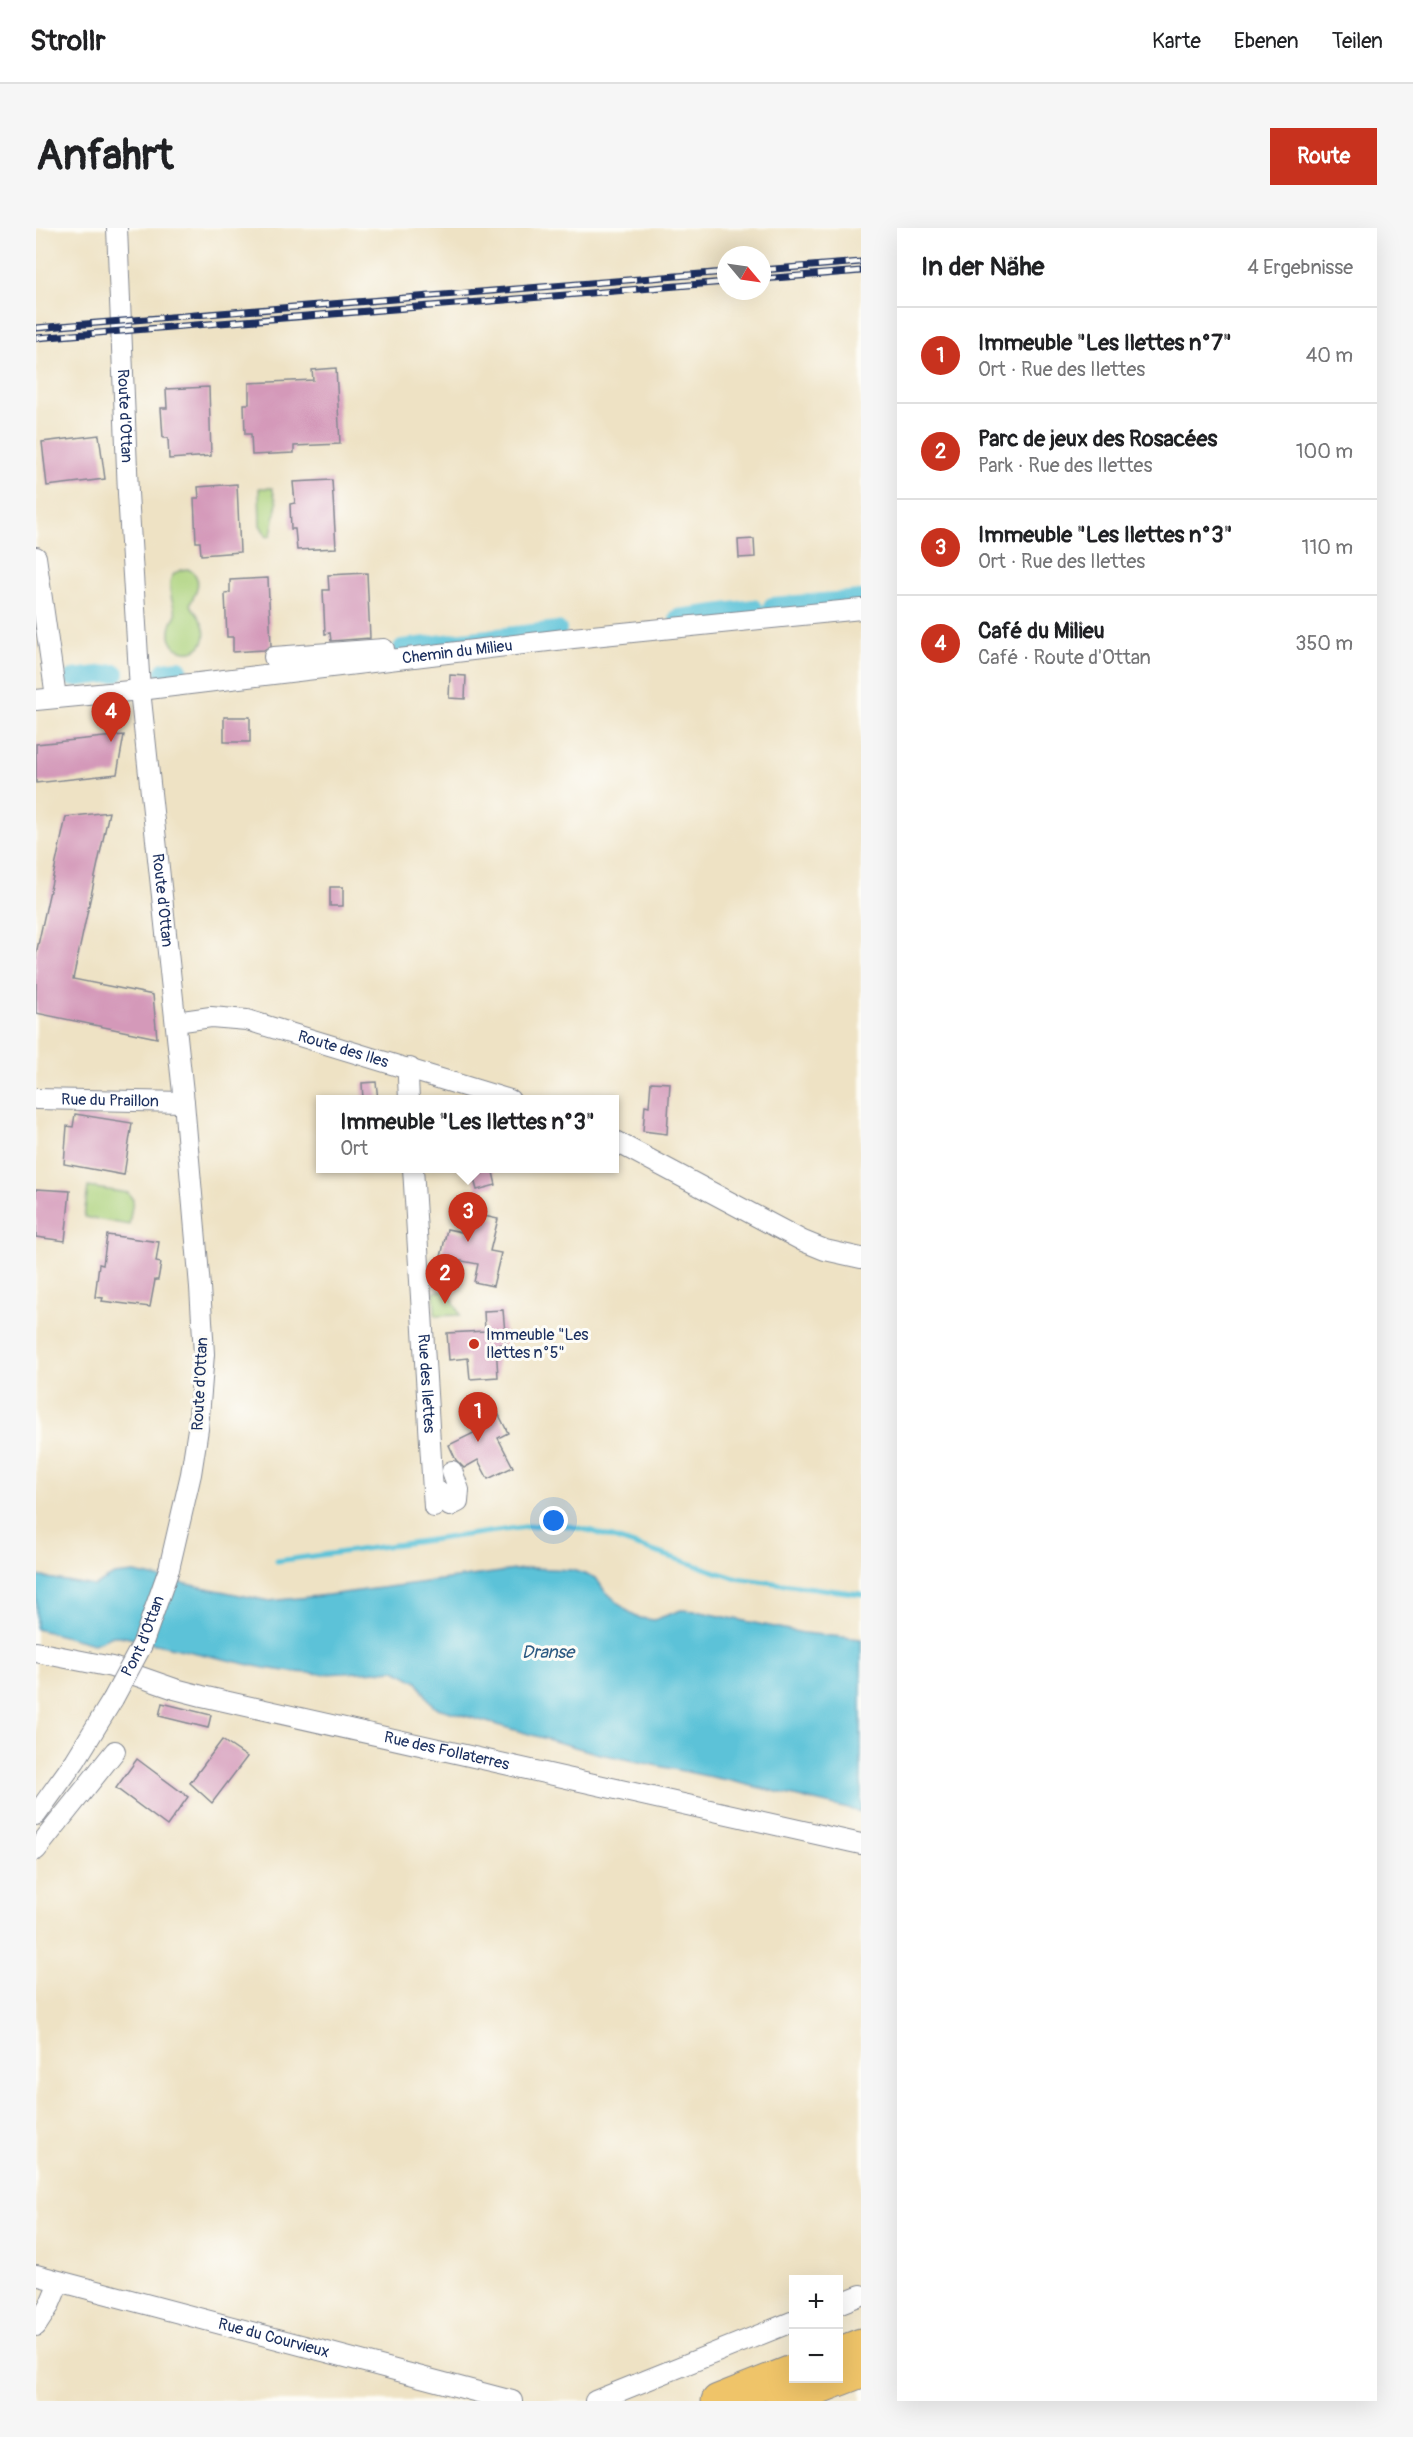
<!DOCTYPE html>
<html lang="de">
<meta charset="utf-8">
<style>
:root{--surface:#fff;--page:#f6f6f6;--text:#202124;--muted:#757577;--line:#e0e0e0;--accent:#c8321e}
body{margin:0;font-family:Pangolin,sans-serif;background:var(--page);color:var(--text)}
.controls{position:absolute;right:18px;bottom:18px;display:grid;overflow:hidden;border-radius:0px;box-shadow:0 6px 24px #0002}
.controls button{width:54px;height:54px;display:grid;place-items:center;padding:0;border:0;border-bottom:2px solid var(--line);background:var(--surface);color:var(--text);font:30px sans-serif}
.compass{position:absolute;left:681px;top:18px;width:54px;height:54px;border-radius:50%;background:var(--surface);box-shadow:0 6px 24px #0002;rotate:119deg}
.you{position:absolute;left:518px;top:1293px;width:21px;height:21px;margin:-15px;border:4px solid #fff;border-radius:50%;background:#1a73e8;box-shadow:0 0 0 9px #1a73e833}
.badge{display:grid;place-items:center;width:39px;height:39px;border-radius:50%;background:var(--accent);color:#fff;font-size:20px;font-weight:700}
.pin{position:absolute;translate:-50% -50px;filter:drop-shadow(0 2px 3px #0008)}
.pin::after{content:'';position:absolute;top:32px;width:21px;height:18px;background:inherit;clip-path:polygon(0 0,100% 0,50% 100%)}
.popup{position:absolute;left:280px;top:867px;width:303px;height:78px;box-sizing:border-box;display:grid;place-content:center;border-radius:0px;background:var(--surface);filter:drop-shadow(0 2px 4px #0005);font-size:20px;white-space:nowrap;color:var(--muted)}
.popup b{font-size:22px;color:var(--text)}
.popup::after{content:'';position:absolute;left:50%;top:100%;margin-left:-12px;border:12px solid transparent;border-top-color:var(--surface)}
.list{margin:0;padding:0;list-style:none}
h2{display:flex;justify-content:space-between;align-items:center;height:78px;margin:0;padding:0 24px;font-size:26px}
h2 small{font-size:20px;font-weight:400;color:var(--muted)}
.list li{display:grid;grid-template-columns:39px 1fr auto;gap:18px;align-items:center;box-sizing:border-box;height:96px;padding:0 24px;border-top:2px solid var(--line)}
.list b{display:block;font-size:22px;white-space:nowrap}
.list p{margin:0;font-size:20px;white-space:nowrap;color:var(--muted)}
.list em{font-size:20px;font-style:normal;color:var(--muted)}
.map{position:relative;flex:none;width:825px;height:2173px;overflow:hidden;border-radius:0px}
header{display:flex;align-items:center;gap:36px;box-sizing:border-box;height:84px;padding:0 30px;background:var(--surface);border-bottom:2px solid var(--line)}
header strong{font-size:28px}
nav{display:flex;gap:33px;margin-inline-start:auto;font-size:21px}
.intro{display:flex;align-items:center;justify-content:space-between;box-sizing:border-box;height:144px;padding:0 36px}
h1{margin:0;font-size:42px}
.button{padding:15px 27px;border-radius:0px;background:var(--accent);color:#fff;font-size:21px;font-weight:700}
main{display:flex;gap:36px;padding:0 36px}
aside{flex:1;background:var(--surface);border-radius:0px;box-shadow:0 6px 24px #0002}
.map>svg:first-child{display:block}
.green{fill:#acd27c;stroke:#64806d;stroke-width:1.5}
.water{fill:#5bc2d8;stroke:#3b789b;stroke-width:1.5}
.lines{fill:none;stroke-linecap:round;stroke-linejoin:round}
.stream{stroke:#5bc2d8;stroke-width:5}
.canal{stroke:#5bc2d8;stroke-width:18}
.building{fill:#d499b9}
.minor-casing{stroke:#848891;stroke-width:22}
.motorway-casing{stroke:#848891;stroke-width:35}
.minor{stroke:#fff;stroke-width:20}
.motorway{stroke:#efc469;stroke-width:33}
.rail-casing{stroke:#1b2f5e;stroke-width:7}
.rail{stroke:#fdfcf7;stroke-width:4.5;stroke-dasharray:14;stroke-linecap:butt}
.minor-bridge-casing{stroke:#848891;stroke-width:22;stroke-linecap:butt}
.minor-bridge{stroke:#fff;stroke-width:20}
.poi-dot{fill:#c8321e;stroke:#fdfcf7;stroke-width:2}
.labels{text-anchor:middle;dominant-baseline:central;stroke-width:6;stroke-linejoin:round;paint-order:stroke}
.street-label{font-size:16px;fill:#1b2f5e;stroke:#fdfcf7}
.poi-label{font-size:16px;fill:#1b2f5e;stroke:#fdfcf7;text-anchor:start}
.water-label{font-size:18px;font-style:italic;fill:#2e5b83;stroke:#fdfcf7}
</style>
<header>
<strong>Strollr</strong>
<nav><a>Karte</a><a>Ebenen</a><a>Teilen</a></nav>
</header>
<div class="intro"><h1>Anfahrt</h1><a class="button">Route</a></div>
<main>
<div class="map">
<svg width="825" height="2173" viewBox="0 0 825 2173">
<rect width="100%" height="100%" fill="#fdfcf7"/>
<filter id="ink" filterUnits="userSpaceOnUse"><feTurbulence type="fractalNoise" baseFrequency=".0167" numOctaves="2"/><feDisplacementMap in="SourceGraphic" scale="12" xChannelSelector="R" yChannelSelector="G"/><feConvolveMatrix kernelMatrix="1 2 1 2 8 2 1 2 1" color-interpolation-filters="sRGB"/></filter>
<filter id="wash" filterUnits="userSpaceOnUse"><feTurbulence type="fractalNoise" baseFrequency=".008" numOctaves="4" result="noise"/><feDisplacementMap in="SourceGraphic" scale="24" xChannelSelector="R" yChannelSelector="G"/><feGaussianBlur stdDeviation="1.35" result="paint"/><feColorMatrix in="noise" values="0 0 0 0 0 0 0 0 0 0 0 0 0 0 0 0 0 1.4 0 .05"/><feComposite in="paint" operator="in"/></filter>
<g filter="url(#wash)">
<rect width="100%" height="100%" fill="#eee2c4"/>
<g class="green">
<path d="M223,260H236L241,275L235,307L231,309L224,297Z"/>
<path d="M152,341C168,349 161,363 154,376C158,383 165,390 167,397C180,435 114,432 140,386C135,369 124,343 152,341Z"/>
<path d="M52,959L92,965L97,972L93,997L48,989Z"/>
<path d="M412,1062L424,1087L399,1088L398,1064Z"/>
</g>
<path class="water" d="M494,1340L536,1342L560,1350L568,1362L590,1382L604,1390L618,1392L645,1382L660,1383L767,1405L825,1411V1584L695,1553L560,1525L398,1479L381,1454L360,1442L289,1446L257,1444L228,1440L84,1408H77L58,1416L0,1401V1348L58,1358L78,1347L98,1345L233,1373L292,1367Z"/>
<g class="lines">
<path class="stream" d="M241,1333L518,1295L556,1303L699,1350L825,1366"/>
<g class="canal">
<path d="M736,378L825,371"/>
<path d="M642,390L718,380"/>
<path d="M366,420L522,402"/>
<path d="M128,443L143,441"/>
<path d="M37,450L80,445"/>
</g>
</g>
<g id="blocks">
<g class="building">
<path d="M300,140L304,216L258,218V225L216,227L215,206H209L208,176H213V155L277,152L276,142Z"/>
<path d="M173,159L175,228L133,231L132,210H127L125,180H131L130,161Z"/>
<path d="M63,207L69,251L11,258L6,214Z"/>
<path d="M296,252L300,320L261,322L259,301H255L254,276L259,275L257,254Z"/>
<path d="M201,256L204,324L165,327L164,314H160L158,270H163L162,259Z"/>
<path d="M718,311L719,329L703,330L702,312Z"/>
<path d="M331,345L334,410L295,413L294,405L289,406L287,362H293L292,347Z"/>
<path d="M232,350L235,418L228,422L197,424V409H191L189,366L194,365V352Z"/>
<path d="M414,447L430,448L429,471L413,470Z"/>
<rect x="188" y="489" width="26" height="25"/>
<path d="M88,507L81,546L0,555V516Z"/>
<path d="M73,584L37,751L117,767L121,810L0,785V726L30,589Z"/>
<rect x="294" y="659" width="13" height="19"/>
<path d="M340,854L342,872H327L326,855Z"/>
<path d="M615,854L634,855L631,906L607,903L609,877L613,878Z"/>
<path d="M39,886L96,895L88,947L28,936L31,898L37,899Z"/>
<path d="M435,940H456L460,957L441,962Z"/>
<path d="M0,961L34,963L29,1013L0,1009Z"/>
<path d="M434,985L462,991L454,1023L465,1025L457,1058L438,1054L442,1036L405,1029L411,1001L430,1005Z"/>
<path d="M71,1007L123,1014L120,1034L125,1035L122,1052H119L114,1079L66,1073L67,1070L59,1069L63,1036L67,1037Z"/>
<path d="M467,1082L470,1116L460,1117L462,1149L434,1151L432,1130L413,1132L411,1105L449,1103L448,1083Z"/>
<path d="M457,1175L472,1205L462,1210L477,1239L452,1251L442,1232L428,1240L420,1232L413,1217L448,1200L440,1184Z"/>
<path d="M126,1475L175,1487L172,1500L123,1488Z"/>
<path d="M186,1512L211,1529L176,1575L154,1555Z"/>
<path d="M101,1531L152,1569L131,1598L80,1560Z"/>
</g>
</g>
</g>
<g filter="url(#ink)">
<use href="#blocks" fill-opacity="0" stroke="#848891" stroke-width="1.5"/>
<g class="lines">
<defs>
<g id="minor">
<path id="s1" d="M81,0L92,265L104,462L148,874L164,1059L168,1126L162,1201L155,1246L133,1341"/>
<path d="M0,329L20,469"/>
<path d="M238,429L348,421"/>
<path id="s2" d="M0,472L104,462L537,410L825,381"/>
<path id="s3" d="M140,794L175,789L211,792L474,872"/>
<path id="s4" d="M0,871L148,874"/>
<path d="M373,872L372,850L374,840"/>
<path d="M579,913L767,1013L789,1022L825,1030"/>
<path id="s5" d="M377,940L398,1279L412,1267L397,1262"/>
<path d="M414,1278L422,1274L423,1262L416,1243"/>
<path id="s6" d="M0,1424L76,1439L139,1461L166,1468L825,1616"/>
<path d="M0,1587L39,1533L77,1471"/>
<path d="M0,1622L79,1523"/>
<path id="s7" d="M0,2047L476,2173"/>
<path d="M802,2076L825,2067"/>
<path d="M0,2098L13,2078L23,2054"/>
<path d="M559,2173L758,2093"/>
</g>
<g id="motorway">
<path d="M802,2126L825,2117"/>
<path d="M682,2173L758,2143"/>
<path d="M747,2173L825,2143"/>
</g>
</defs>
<use href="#minor" class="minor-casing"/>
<use href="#motorway" class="motorway-casing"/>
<use href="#minor" class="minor"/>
<use href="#motorway" class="motorway"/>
<defs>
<g id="rail">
<path d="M726,42L825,34"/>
<path d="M726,51L825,43"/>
<path d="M0,100L690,44"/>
<path d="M0,110L690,54"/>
</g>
</defs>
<use href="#rail" class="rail-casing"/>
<use href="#rail" class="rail"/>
<defs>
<g id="minor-bridge">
<path id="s8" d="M77,1471L106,1417L133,1341"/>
</g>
</defs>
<use href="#minor-bridge" class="minor-bridge-casing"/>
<use href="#minor-bridge" class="minor-bridge"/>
</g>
</g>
<circle class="poi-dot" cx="438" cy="1116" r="6"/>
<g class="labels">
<g class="street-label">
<text stroke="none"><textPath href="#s1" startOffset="188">Route d'Ottan</textPath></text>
<text stroke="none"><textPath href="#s2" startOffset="424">Chemin du Milieu</textPath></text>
<text stroke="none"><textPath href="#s1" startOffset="674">Route d'Ottan</textPath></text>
<text stroke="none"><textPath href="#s3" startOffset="172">Route des Iles</textPath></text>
<text stroke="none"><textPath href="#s4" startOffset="74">Rue du Praillon</textPath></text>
<text stroke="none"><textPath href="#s5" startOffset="216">Rue des Ilettes</textPath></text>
<text transform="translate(164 1156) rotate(-87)">Route d'Ottan</text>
<text stroke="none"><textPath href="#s8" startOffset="70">Pont d'Ottan</textPath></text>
<text stroke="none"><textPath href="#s6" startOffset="423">Rue des Follaterres</textPath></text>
<text stroke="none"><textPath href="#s7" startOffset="246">Rue du Courvieux</textPath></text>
</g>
<g class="poi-label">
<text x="450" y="1107">Immeuble "Les<tspan x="450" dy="18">Ilettes n°5"</tspan></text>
</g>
<g class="water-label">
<text x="512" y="1424">Dranse</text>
</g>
</g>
</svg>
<div class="controls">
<button>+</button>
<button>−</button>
</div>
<svg class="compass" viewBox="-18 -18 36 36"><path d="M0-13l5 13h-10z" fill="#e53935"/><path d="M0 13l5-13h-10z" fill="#757577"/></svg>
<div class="you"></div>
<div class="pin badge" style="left:442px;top:1214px">1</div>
<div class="pin badge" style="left:409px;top:1076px">2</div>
<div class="pin badge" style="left:432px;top:1014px">3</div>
<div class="popup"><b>Immeuble &quot;Les Ilettes n°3&quot;</b>Ort</div>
<div class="pin badge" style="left:75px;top:514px">4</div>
</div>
<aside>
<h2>In der Nähe<small>4 Ergebnisse</small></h2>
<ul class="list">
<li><span class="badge">1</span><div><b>Immeuble &quot;Les Ilettes n°7&quot;</b><p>Ort · Rue des Ilettes</p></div><em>40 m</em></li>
<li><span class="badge">2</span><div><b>Parc de jeux des Rosacées</b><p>Park · Rue des Ilettes</p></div><em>100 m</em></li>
<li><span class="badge">3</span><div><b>Immeuble &quot;Les Ilettes n°3&quot;</b><p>Ort · Rue des Ilettes</p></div><em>110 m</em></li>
<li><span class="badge">4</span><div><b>Café du Milieu</b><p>Café · Route d'Ottan</p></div><em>350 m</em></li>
</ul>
</aside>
</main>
